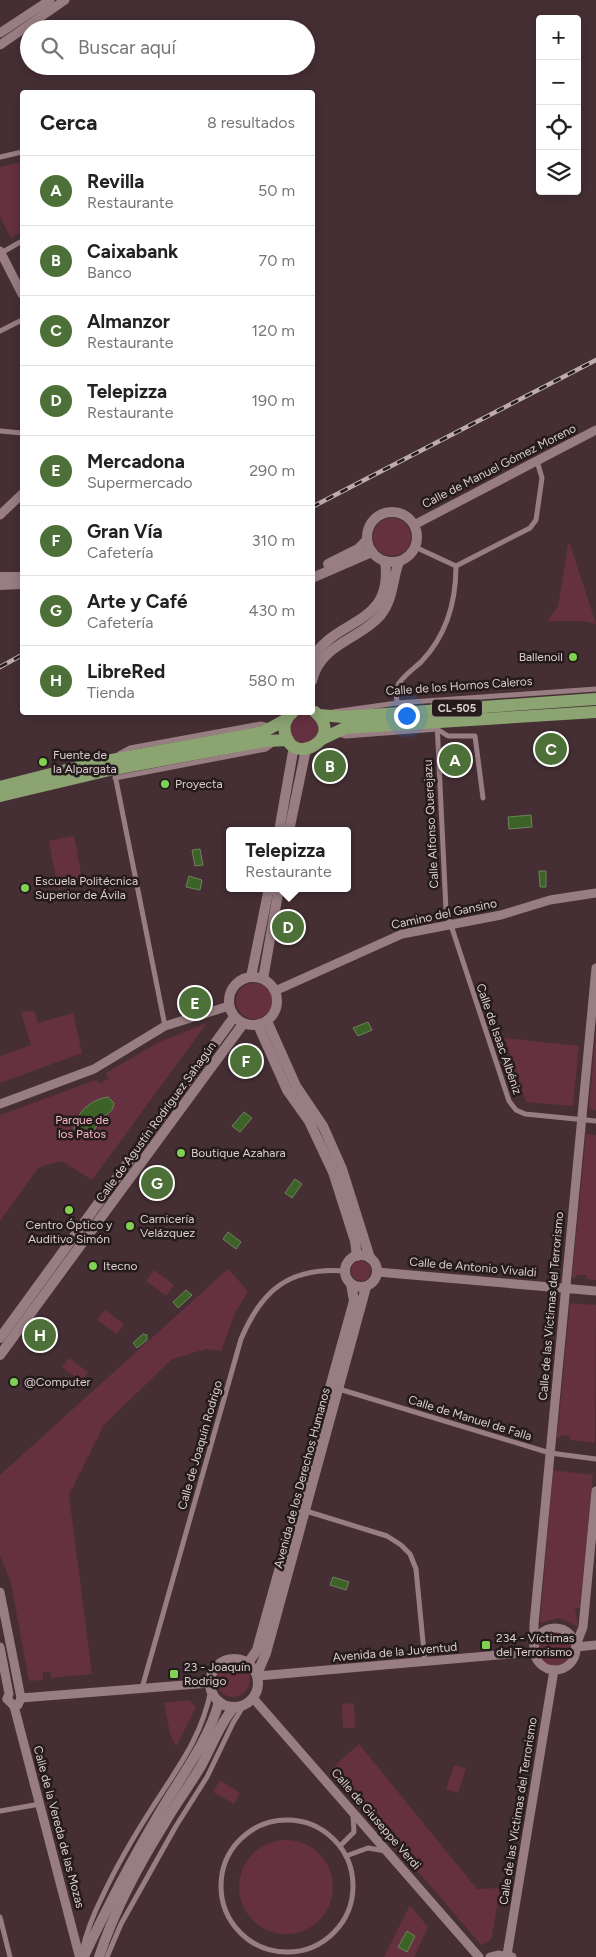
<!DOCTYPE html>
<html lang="es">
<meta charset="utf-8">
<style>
:root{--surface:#fff;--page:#f6f6f6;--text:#222;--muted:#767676;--line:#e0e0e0;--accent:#4c7037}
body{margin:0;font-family:Figtree,sans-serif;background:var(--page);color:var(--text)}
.controls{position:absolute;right:15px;top:15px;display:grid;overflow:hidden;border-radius:5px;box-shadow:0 2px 12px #0003}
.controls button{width:45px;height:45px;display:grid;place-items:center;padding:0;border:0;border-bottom:1px solid var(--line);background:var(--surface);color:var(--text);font:25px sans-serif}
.you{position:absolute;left:406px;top:715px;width:18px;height:18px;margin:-12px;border:4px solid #fff;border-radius:50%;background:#1a73e8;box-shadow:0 0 0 8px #1a73e833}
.badge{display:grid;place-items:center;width:32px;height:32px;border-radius:50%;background:var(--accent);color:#fff;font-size:16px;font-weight:700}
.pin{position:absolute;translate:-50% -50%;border:2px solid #fff;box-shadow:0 1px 5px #0006}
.popup{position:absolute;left:226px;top:827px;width:125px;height:65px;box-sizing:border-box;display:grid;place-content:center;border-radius:5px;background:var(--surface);filter:drop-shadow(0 1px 4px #0005);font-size:16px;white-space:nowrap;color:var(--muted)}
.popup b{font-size:19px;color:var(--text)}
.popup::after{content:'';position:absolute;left:50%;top:100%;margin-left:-10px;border:10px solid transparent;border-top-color:var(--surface)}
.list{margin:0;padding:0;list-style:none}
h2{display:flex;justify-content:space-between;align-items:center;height:65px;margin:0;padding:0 20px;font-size:21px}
h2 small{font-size:16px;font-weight:400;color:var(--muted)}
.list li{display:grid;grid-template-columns:32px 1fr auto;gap:15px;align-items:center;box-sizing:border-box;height:70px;padding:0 20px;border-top:1px solid var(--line)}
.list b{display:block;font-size:19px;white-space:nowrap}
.list p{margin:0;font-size:16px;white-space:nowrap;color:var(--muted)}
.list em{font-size:16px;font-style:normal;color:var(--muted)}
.icon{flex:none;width:28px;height:28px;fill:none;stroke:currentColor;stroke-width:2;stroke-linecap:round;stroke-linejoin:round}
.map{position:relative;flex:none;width:596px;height:1957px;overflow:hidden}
.search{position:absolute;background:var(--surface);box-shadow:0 2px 12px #0003;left:20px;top:20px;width:295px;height:55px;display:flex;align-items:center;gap:12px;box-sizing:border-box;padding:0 18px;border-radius:28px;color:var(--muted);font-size:19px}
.panel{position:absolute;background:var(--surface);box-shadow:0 2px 12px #0003;left:20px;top:90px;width:295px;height:625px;border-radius:5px}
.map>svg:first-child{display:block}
.green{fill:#65303f}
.water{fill:#3d6228;stroke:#6d825a}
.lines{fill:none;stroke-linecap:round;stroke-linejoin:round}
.minor{stroke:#987e83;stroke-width:5}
.tertiary{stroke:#987e83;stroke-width:9}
.secondary{stroke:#987e83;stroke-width:10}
.primary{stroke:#8ca372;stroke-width:12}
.rail-casing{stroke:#bcacaf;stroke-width:4.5}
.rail{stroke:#251b1d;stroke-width:2.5;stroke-dasharray:8;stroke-linecap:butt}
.poi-dot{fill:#80d051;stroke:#251b1d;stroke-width:2}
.labels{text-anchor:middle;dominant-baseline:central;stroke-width:5;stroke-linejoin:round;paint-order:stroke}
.shield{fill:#251b1d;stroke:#a5989a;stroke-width:1}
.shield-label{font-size:11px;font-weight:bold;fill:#dcced0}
.street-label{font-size:12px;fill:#dcced0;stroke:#251b1d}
.poi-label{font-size:12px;fill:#dcced0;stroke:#251b1d;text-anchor:start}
.park-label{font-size:12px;fill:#f6b7c5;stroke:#251b1d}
</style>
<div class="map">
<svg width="596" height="1957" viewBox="0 0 596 1957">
<rect width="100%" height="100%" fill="#452f34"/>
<g class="green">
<path d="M22,162V232L11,238L0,217V167Z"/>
<circle cx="392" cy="537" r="19"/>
<path d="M568,544H570L596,624L584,621H547L558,607Z"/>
<circle cx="304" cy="729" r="14"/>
<path d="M74,836L83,884L58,889L49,841Z"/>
<circle cx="254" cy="1001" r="18"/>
<path d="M34,1011L38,1023L73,1013L82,1053L0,1083V1056L31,1045L21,1012Z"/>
<path d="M207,1023L92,1180L62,1161L39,1167L0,1221V1115L96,1080L100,1084L109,1078L106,1073L159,1042Z"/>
<path d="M596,1030V1110L590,1109L589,1106Z"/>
<path d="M505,1038L579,1046L573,1106L526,1102Z"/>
<path d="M586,1134L596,1135V1280L587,1279L586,1275H576V1278L572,1277Z"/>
<circle cx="361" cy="1271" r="10"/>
<path d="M228,1269L248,1291L235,1313L221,1351L206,1349L172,1359L104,1425L69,1495L92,1674L51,1678V1672H43V1680L29,1681L11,1583L0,1555V1475Z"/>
<path d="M154,1270L174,1285L166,1296L146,1281Z"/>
<path d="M570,1303L596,1305L595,1443L570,1440V1436L561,1435L560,1438H557Z"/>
<path d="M105,1310L124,1324L117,1334L97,1320Z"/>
<path d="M69,1358L88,1372L82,1382L62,1367Z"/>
<path d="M553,1470L593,1475L580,1608H575L578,1627L559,1618L540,1623Z"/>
<circle cx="555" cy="1649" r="17"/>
<circle cx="233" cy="1680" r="17"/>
<path d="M189,1700L196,1707L176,1747L170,1733L164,1703Z"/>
<path d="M354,1703L355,1728H343L342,1704Z"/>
<path d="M359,1744L477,1889L500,1888L492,1937L489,1942L481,1945L386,1834L390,1830L386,1825L381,1829L330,1770Z"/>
<path d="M454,1765L466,1768L458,1793L446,1789Z"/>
<path d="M220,1780L240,1793L234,1804L213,1792Z"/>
<circle cx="286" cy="1887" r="47"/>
<path d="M410,1905L428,1927L414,1957H384Z"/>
</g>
<g class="water">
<path d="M531,815L532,827L509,829L508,817Z"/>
<path d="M200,849L203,865L195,866L192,850Z"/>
<path d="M539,871H546V887H540Z"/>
<path d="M189,876L202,880L200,890L186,887Z"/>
<path d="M368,1022L372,1030L358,1036L353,1028Z"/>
<path d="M108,1097L114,1103C113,1114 105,1113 100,1121C94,1129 94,1135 83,1137L78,1135L74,1129C76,1112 92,1099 108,1097Z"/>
<path d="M244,1112L252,1118L240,1132L232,1126Z"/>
<path d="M295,1179L302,1184L292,1198L285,1193Z"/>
<path d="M228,1232L241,1242L236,1249L223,1239Z"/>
<path d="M186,1290L192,1295L178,1308L173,1302Z"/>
<path d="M143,1334L147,1335V1340L137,1348L133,1343Z"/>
<path d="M333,1577L349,1582L346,1590L330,1585Z"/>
<path d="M407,1931L415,1936L407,1952L398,1947Z"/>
</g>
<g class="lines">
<g class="minor">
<path d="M0,157L22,152"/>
<path d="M1,253L22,241"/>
<path d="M0,331L22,320"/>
<path d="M0,431L22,433"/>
<path d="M415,547L456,566L530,528L536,520L542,478L537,461"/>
<path d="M397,703L396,691L399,683C405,675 413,669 421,662C446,636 456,602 456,566"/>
<path d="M333,712L397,703L596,689"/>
<path d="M437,722L446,910L509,1101L516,1110L525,1114L596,1121"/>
<path d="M338,734L346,736L437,729L448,736H475L483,798"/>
<path d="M119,754L130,748L261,724L269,726"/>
<path d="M114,770L165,1026"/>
<path d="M115,778L266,749L273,744"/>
<path d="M339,1389L550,1453L596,1459"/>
<path d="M306,1511L387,1536L401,1545L410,1554L416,1569L425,1663"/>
<path d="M142,1688L241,1339C262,1289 290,1267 345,1271"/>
<path d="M0,1811L40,1804"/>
<circle cx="287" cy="1886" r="66"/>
<path d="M340,1846L354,1832L353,1815"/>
<path d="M346,1856L368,1848L386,1851"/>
<path d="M0,1917L10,1957"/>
<path d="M82,1952C86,1932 94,1913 103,1895C117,1865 134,1836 152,1808C178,1767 201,1739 211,1690"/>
<path d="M107,1957L121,1924L176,1826L207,1777L233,1723L244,1705"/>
</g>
<g class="tertiary">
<path d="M0,33L50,0"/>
<path d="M0,45L65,0"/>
<path d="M0,251L22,294"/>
<path d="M0,515L22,494"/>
<path d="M414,525L596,430"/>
<path d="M275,991L402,934L501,915L550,900L596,893"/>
<path d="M0,1104L94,1069L165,1026L229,1006"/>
<path d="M377,1272L596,1291"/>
<path d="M0,1592L21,1698L18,1705L14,1706L7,1699"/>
<circle cx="555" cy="1649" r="21"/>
<path d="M576,1645L583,1627L596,1491"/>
<path d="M0,1647L9,1694L7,1699"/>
<path d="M534,1647V1624L596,968"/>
<path d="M576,1647L596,1645"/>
<path d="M258,1676L534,1652"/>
<path d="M21,1698L210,1683"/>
<path d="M253,1698L479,1957"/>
<path d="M14,1706L79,1955"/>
<path d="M507,1955L554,1670"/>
<path d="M490,1957L498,1955L512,1957"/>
</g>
<g class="secondary">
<circle cx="392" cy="537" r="25"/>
<path d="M328,564L358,549L367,540"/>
<path d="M0,577H22"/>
<path d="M312,578L372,552"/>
<path d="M0,585L22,584"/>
<path d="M312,659C335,617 394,627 385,561"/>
<path d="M312,681C320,644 359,640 380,616C394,599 392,580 399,562"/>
<path d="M279,831L294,746"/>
<path d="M289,831L306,749"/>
<circle cx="253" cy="1001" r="24"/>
<path d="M251,977L269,888"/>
<path d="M263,979L279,888"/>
<path d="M267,1021L296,1086L323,1126L342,1169L370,1258"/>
<path d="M258,1025L287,1090L309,1121L333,1172L355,1241L357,1256"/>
<circle cx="361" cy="1271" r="16"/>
<path d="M0,1338L234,1017"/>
<path d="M0,1355L243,1024"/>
<circle cx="234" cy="1683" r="24"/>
<path d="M248,1663L257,1650L354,1301L351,1284"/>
<path d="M257,1674L266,1653L366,1287"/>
<path d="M85,1954C107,1908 130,1863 156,1819C178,1780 207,1745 219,1702"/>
<path d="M99,1957C115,1908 139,1864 166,1821C177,1802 190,1785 201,1766C212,1746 219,1725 234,1707"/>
</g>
<g class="primary">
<path d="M293,712C287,717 283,725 285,733C292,768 346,738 315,712"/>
<path d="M319,715L343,717L596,699"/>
<path d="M322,739L345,728L596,712"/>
<path d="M0,787L90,764L263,732L287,719"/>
<path d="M0,796L114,769L265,741L288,740"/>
</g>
<defs>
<g id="rail">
<path d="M312,507L596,360"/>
<path d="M0,667L22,655"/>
</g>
</defs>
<use href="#rail" class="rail-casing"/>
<use href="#rail" class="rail"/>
</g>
<g class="poi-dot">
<circle cx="573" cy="657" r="5"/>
<circle cx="43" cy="762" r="5"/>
<circle cx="165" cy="784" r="5"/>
<circle cx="25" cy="888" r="5"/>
<circle cx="181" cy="1153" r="5"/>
<circle cx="69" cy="1210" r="5"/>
<circle cx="130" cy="1226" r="5"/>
<circle cx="93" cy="1266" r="5"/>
<circle cx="14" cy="1382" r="5"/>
<rect x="481" y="1640" width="10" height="10" rx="2.5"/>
<rect x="169" y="1669" width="10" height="10" rx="2.5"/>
</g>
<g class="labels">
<rect class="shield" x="432" y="699.5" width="50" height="17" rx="4"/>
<g class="shield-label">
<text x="457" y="708">CL-505</text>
</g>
<g class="street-label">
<text transform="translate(499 466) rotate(-27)">Calle de Manuel Gómez Moreno</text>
<text transform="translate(459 686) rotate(-4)">Calle de los Hornos Caleros</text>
<text transform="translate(431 824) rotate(-93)">Calle Alfonso Querejazu</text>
<text transform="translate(444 914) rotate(-12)">Camino del Gansino</text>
<text transform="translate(499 1039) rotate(71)">Calle de Isaac Albéniz</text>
<text transform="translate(156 1122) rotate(-54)">Calle de Agustín Rodríguez Sahagún</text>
<text transform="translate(473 1267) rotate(5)">Calle de Antonio Vivaldi</text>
<text transform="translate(551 1306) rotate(-85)">Calle de las Víctimas del Terrorismo</text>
<text transform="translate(470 1418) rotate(17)">Calle de Manuel de Falla</text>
<text transform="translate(200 1445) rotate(-74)">Calle de Joaquín Rodrigo</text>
<text transform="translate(302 1478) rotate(-75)">Avenida de los Derechos Humanos</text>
<text transform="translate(395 1652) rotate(-5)">Avenida de la Juventud</text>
<text transform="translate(518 1811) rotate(-81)">Calle de las Víctimas del Terrorismo</text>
<text transform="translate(376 1819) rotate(49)">Calle de Giuseppe Verdi</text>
<text transform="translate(59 1827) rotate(75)">Calle de la Vereda de las Mozas</text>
</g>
<g class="poi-label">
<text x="563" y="657" text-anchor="end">Ballenoil</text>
<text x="53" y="755">Fuente de<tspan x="53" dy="14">la Alpargata</tspan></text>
<text x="175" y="784">Proyecta</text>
<text x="35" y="881">Escuela Politécnica<tspan x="35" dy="14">Superior de Ávila</tspan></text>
<text x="191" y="1153">Boutique Azahara</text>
<text x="140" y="1219">Carnicería<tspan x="140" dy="14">Velázquez</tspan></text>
<text x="69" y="1225" text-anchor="middle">Centro Óptico y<tspan x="69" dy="14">Auditivo Simón</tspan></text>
<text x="103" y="1266">Itecno</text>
<text x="24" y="1382">@Computer</text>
<text x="496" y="1638">234 - Víctimas<tspan x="496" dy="14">del Terrorismo</tspan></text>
<text x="184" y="1667">23 - Joaquín<tspan x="184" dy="14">Rodrigo</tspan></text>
</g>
<g class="park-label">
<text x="82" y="1120">Parque de<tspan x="82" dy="14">los Patos</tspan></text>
</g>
</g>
</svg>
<div class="controls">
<button>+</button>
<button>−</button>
<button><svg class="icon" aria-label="locate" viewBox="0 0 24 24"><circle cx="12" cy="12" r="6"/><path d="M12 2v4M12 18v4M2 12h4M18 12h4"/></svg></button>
<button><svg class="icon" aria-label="layers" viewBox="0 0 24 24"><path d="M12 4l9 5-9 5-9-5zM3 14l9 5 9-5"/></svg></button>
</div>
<div class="you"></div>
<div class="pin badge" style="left:455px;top:760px">A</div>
<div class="pin badge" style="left:330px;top:766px">B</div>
<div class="pin badge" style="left:551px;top:749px">C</div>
<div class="pin badge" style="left:288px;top:927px">D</div>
<div class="popup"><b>Telepizza</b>Restaurante</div>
<div class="pin badge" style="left:195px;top:1003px">E</div>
<div class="pin badge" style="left:246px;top:1061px">F</div>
<div class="pin badge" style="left:157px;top:1183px">G</div>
<div class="pin badge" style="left:40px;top:1335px">H</div>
<div class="search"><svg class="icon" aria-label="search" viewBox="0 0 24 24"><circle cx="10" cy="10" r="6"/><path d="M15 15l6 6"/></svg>Buscar aquí</div>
<section class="panel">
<h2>Cerca<small>8 resultados</small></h2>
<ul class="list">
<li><span class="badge">A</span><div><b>Revilla</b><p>Restaurante</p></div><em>50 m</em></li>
<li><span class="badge">B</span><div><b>Caixabank</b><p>Banco</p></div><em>70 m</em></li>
<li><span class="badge">C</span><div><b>Almanzor</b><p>Restaurante</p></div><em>120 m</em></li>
<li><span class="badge">D</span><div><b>Telepizza</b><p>Restaurante</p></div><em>190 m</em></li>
<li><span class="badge">E</span><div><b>Mercadona</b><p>Supermercado</p></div><em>290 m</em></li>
<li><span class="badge">F</span><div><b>Gran Vía</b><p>Cafetería</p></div><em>310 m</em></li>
<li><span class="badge">G</span><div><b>Arte y Café</b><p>Cafetería</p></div><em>430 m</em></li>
<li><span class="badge">H</span><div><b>LibreRed</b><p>Tienda</p></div><em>580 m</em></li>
</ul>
</section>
</div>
